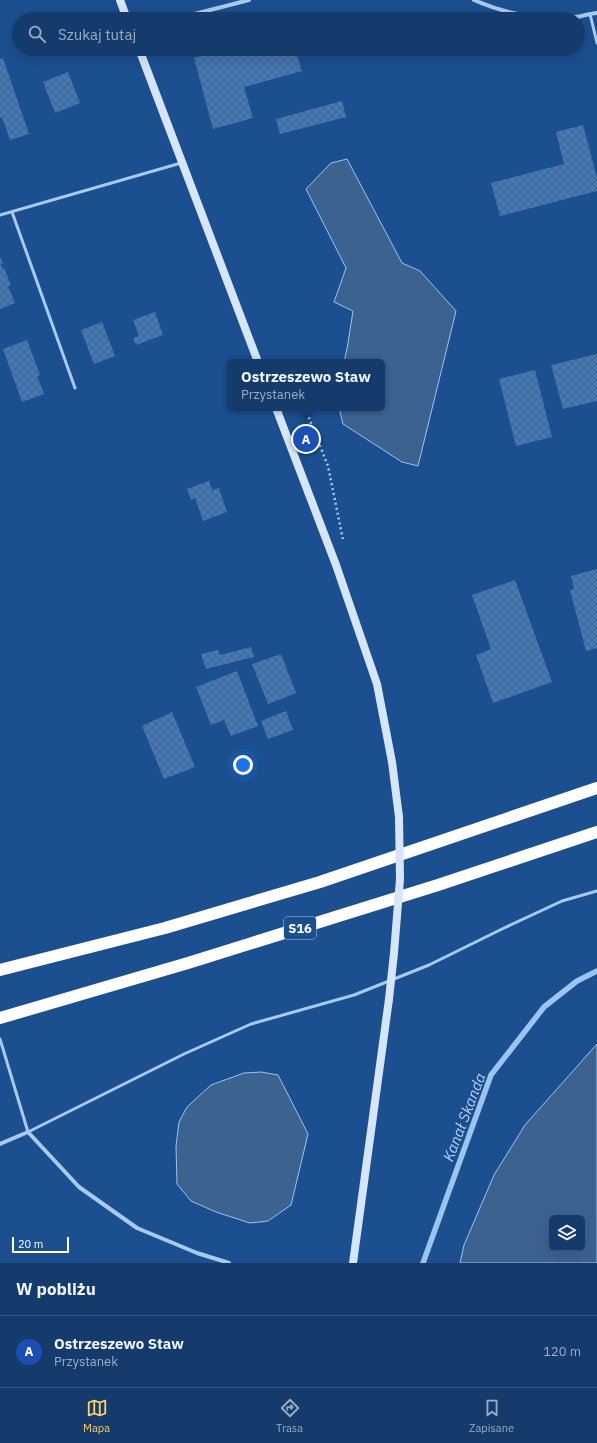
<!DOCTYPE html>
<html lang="pl">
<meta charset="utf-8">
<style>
:root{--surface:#143b6b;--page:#214673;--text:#f1f3f6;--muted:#9dadc1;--line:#33557e;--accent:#ffd166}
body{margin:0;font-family:"IBM Plex Sans",sans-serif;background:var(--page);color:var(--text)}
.controls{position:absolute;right:12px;bottom:12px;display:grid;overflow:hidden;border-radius:6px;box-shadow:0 4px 16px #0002}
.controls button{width:36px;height:36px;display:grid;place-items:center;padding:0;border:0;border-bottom:1px solid var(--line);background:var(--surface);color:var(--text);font:20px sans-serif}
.scale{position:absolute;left:12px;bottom:10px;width:57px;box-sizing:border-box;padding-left:4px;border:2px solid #fff;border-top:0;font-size:11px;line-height:14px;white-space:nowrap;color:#fff;-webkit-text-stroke:3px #1b4f8f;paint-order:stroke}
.you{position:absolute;left:243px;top:765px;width:14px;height:14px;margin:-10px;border:3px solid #fff;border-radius:50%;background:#1a73e8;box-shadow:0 0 0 6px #1a73e833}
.badge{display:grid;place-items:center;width:26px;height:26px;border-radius:50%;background:var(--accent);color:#fff;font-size:13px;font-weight:700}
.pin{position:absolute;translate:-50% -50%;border:2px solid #fff;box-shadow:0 1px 4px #0006}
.popup{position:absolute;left:227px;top:359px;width:158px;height:52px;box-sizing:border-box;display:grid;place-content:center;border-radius:6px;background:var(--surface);filter:drop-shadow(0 1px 3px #0005);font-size:13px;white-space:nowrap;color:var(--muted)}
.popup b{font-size:15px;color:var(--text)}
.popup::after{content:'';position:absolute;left:50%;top:100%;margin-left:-8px;border:8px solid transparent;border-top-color:var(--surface)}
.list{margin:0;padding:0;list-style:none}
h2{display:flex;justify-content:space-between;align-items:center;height:52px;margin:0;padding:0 16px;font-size:17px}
h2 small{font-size:13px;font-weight:400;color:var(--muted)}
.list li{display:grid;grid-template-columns:26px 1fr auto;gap:12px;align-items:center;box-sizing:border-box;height:72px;padding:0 16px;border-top:1px solid var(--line)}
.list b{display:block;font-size:15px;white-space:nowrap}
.list p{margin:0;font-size:13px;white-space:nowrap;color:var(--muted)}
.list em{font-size:13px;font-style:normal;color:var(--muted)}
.icon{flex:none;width:22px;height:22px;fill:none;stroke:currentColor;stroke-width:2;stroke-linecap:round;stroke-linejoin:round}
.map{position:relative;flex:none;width:597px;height:1263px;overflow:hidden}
.search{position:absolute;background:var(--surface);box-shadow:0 4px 16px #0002;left:12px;right:12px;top:12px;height:44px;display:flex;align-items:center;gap:10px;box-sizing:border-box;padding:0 14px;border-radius:22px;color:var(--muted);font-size:15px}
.sheet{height:124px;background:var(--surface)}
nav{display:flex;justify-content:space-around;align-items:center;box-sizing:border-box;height:56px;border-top:1px solid var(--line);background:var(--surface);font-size:11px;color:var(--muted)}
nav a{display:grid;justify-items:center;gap:2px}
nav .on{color:var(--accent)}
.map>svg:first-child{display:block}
.water{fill:#3c6290;stroke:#9cc4f0;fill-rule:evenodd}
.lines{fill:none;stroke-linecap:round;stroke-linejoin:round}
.stream{stroke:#9cc4f0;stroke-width:5.5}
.building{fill:url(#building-cross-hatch)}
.path{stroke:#a9c9ee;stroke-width:2.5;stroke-dasharray:2 3;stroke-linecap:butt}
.lane{stroke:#a9c9ee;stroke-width:3}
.street{stroke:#a9c9ee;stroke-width:4}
.secondary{stroke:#d6e6fa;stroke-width:8}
.highway{stroke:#fff;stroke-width:12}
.secondary-bridge{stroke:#d6e6fa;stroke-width:8}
.labels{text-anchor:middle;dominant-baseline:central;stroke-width:3.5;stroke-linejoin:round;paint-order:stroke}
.shield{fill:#1b4f8f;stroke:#bbcadd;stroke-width:1}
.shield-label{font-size:13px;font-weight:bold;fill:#fff}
.water-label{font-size:15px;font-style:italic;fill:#b5d3f5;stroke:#1b4f8f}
</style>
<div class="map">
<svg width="597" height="1263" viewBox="0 0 597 1263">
<defs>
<pattern id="building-cross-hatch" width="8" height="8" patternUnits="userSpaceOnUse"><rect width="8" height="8" fill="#4478b7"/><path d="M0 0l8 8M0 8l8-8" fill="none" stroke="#486282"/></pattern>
</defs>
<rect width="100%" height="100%" fill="#1b4f8f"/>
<g class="water">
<path d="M347,159L402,263L420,271L456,311L418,466L402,462L343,424L339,408H382V362H344L347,349L353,311L334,302L346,268L306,189L331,163Z"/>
<path d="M597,1044V1263H460L464,1245L494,1175L525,1125ZM552,1218H582V1248H552Z"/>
<path d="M261,1072L278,1075L308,1134L291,1205L268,1221L250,1223L216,1212L191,1201L177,1184L176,1146L179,1122L187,1107L211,1085L244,1073Z"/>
</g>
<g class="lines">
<path class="stream" d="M423,1263L491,1075L544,1007L577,981L597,971"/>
</g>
<g class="building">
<path d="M226,49H295L302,71L244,87L253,118L213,129L194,58Z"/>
<path d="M3,58L29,134L10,140L2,117L0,118V59Z"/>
<path d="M68,72L80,103L55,113L43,82Z"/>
<path d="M342,101L346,117L280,134L276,119Z"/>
<path d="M583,125L597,178V191L500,216L491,183L564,164L556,132Z"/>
<path d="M0,257L3,264H1L2,269L4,268L11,285L8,286L15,303L0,309Z"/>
<path d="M155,312L163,335L136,345L133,338L139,336L133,320Z"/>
<path d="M102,322L115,356L94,364L81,330Z"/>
<path d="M27,340L40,375L37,376L44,394L22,402L3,349Z"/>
<path d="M597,354V401L563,409L551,365Z"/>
<path d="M535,370L552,437L516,446L499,379Z"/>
<path d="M209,481L212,490L219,488L227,512L203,521L195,498L191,500L187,489Z"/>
<path d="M597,569V648L586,651L570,590L574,589L571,576Z"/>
<path d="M515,580L552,682L493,703L476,655L491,649L472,595Z"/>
<path d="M251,647L254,657L206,669L201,654L218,650L220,655Z"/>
<path d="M281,654L296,693L268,704L252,664Z"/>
<path d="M237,671L258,726L231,736L224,720L211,725L196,687Z"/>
<path d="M286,711L293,730L268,739L261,721Z"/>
<path d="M172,712L195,767L164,779L142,726Z"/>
</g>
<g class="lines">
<path class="path" d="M305,408L328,466L343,540"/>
<g class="lane">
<path d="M590,14L597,43"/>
<path d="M12,212L75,388"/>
<path d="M0,215L181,163"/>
<path d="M0,1039L28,1132L184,1054L251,1024L354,995L429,965L502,929L562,901L597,891"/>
</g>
<g class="street">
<path d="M474,0C503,13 538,20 570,18C579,17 588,14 597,13"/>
<path d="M126,16L142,19"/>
<path d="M175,19L249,0"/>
<path d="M0,1144L28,1132L79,1187L137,1228L197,1253L229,1263"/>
</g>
<g class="secondary">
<path d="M120,0L127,19"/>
<path d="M139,49L258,362"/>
<path d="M276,408L336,565L377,684L392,762L399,817"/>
<path d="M353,1263L389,999"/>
</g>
<g class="highway">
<path d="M0,970L165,928L320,882L597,788"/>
<path d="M0,1018L188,963L438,885L597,832"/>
</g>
<path class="secondary-bridge" d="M389,999L394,953L400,879L399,817"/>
</g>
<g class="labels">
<rect class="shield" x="284" y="917" width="32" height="22" rx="3"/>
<g class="shield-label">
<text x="300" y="928">S16</text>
</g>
<g class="water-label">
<text transform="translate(464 1117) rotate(-69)">Kanał Skanda</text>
</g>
</g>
</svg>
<div class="controls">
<button><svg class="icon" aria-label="layers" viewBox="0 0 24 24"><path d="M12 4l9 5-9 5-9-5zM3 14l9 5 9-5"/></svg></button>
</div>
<div class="scale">20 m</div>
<div class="you"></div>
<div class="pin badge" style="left:306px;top:439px;background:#1a4fb4">A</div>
<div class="popup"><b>Ostrzeszewo Staw</b>Przystanek</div>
<div class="search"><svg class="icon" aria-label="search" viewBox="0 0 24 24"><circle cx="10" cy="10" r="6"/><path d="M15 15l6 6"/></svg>Szukaj tutaj</div>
</div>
<section class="sheet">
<h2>W pobliżu<small></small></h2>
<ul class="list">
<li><span class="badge" style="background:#1a4fb4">A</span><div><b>Ostrzeszewo Staw</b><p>Przystanek</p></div><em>120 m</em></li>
</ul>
</section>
<nav>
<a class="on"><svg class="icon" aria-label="map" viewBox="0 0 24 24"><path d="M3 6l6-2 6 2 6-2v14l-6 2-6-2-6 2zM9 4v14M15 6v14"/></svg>Mapa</a>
<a><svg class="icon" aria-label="directions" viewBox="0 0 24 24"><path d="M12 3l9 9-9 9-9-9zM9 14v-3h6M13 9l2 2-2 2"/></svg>Trasa</a>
<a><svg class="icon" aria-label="saved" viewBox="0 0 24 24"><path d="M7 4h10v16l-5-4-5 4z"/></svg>Zapisane</a>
</nav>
